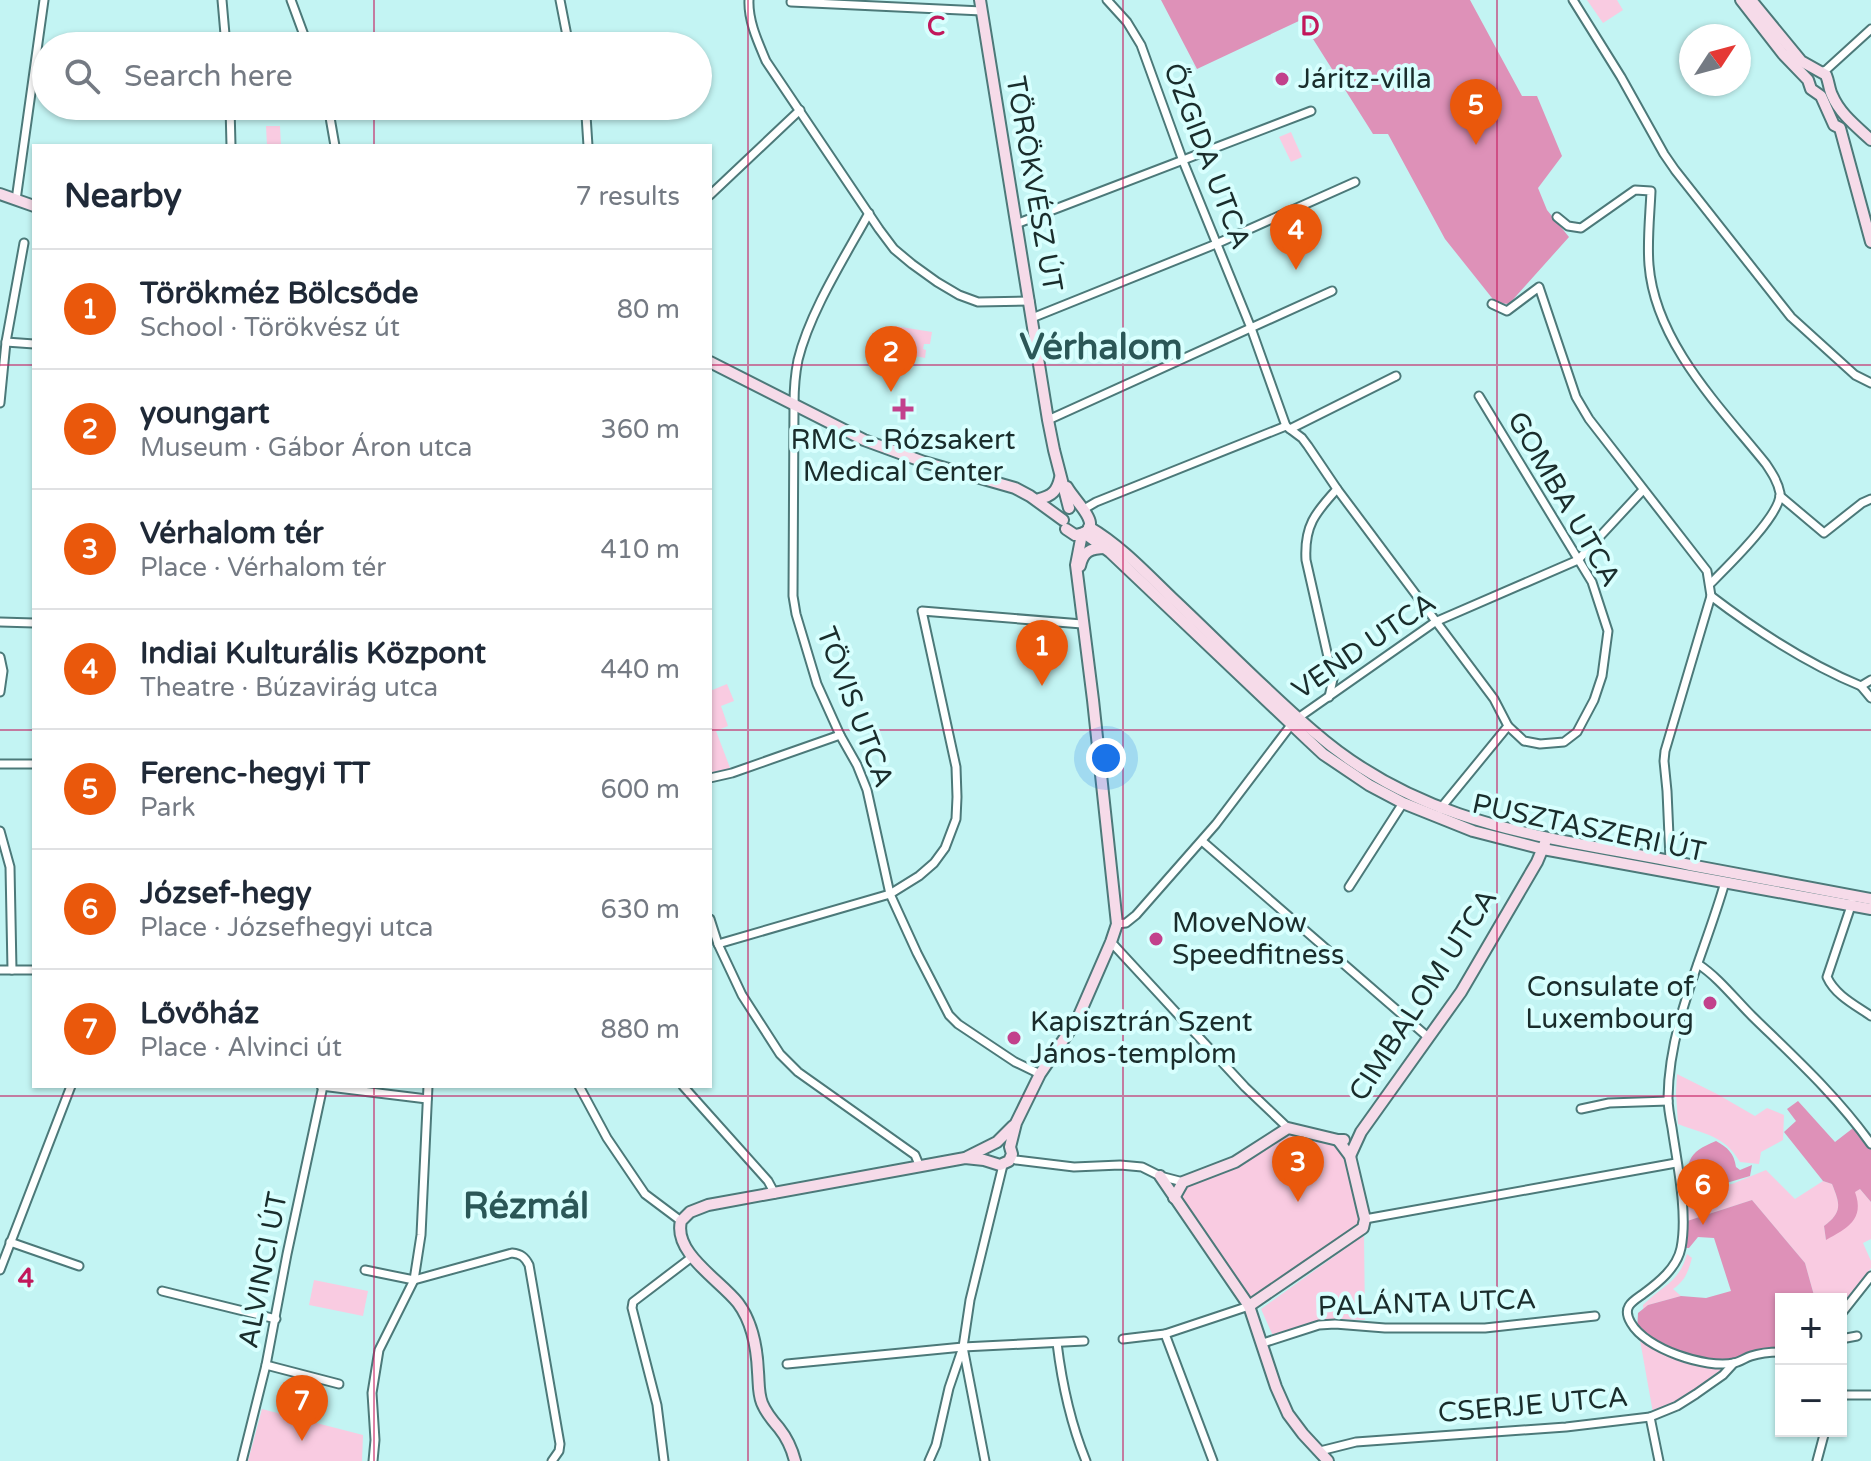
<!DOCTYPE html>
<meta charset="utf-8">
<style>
:root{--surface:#fff;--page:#f2f2f3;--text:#1f2937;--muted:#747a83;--line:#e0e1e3;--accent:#ea580c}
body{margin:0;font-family:"Varela Round",sans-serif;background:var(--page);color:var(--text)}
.controls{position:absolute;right:24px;bottom:24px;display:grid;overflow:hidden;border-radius:0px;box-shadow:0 2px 6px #0004}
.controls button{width:72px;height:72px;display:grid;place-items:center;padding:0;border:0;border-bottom:2px solid var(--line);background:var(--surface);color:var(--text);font:40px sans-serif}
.compass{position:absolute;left:1679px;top:24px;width:72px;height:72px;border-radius:50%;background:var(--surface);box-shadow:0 2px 6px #0004;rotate:54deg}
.you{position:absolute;left:1106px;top:758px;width:28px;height:28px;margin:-20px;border:6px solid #fff;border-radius:50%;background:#1a73e8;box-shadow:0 0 0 12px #1a73e833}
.badge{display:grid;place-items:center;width:52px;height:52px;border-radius:50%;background:var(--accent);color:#fff;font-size:26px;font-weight:700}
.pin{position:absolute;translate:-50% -66px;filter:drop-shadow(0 2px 4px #0008)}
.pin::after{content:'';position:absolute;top:42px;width:28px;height:24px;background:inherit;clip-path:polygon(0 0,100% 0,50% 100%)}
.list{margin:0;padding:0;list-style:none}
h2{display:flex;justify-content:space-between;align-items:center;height:104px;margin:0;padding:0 32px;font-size:34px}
h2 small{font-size:26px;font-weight:400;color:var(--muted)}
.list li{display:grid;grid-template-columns:52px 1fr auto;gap:24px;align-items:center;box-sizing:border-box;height:120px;padding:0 32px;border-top:2px solid var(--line)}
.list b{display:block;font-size:30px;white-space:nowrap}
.list p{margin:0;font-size:26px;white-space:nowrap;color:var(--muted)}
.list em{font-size:26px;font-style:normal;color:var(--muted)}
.icon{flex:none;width:44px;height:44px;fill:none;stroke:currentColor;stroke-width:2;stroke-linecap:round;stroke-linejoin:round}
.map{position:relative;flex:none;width:1871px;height:1461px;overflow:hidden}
.search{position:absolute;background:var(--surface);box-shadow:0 2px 6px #0004;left:32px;top:32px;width:680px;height:88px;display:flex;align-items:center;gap:20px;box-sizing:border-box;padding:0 28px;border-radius:44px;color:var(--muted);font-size:30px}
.panel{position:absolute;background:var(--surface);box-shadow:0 2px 6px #0004;left:32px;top:144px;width:680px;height:944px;border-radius:0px}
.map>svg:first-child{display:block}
.green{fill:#f9cbe1}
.forest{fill:#de91b8}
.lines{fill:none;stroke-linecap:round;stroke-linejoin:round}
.street-casing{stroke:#4c7979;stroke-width:11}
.secondary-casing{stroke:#4c7979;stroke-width:14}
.street{stroke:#fff;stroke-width:7}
.secondary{stroke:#f6dbe9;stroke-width:10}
.grid{fill:none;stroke:#c2185b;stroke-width:2;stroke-opacity:0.55}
.poi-dot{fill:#c2418c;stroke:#d8fffe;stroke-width:3}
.labels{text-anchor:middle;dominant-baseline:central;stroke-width:8;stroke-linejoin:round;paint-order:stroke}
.poi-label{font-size:28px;fill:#1a2d2c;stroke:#d8fffe;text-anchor:start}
.street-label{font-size:28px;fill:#1a2d2c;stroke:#d8fffe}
.district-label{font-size:36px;font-weight:bold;fill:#2b5757;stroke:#d8fffe}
.grid-label{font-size:26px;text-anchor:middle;font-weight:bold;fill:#c2185b;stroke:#d8fffe;stroke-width:8;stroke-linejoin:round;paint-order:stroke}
</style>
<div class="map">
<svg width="1871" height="1461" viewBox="0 0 1871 1461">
<rect width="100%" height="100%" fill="#c3f4f3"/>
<g class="green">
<path d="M1587,0H1617L1623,10L1603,23Z"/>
<path d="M266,126H280L281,146H267Z"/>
<path d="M1291,132L1302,157L1291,162L1279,137Z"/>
<path d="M895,326L932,332L930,344H924L923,349L926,350L925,358L895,352L897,339L893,337Z"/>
<path d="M727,684L734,701L721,706L728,726L716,731L732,773L710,778V691Z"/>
<path d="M1677,1074L1717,1094L1755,1116L1767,1108L1784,1115L1783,1140L1761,1152L1759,1164L1740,1162C1724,1135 1706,1135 1678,1124L1676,1093Z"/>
<path d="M1288,1128L1331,1138L1350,1156L1363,1228L1249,1306L1174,1198L1178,1188L1215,1171Z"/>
<path d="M1766,1170L1795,1199L1823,1181L1832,1184C1840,1204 1843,1212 1824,1226L1826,1240L1854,1192L1860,1189L1871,1202V1239L1863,1243L1871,1261V1268L1841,1309V1299H1815L1805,1263L1752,1200L1684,1222L1687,1192L1732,1184Z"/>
<path d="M1364,1235L1365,1320L1336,1319L1318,1321L1273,1336L1261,1309Z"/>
<path d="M1687,1254L1692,1258C1688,1272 1685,1281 1673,1289L1681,1296L1648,1305L1643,1309V1305C1663,1285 1679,1283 1687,1254Z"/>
<path d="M314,1280L368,1291L363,1316L309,1305Z"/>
<path d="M1640,1340L1673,1358L1690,1362L1721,1366L1722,1369L1683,1398L1653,1413Z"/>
<path d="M262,1409L363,1435L362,1461H248Z"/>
</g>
<g class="forest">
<path d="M1161,0H1470L1522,96H1537L1562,156L1538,188L1547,210L1569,237L1509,304L1496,303L1445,239L1388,134H1373L1301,20L1197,69Z"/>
<path d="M1798,1101L1835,1142L1857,1125L1871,1144V1202L1860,1189L1855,1192C1865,1220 1847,1228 1826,1240L1824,1226C1843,1212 1840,1204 1832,1184L1823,1181L1784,1132L1796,1121L1787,1109Z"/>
<path d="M1716,1141C1728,1148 1734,1153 1736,1167L1740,1170L1752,1165L1750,1176L1723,1184L1687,1191C1687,1162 1686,1153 1716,1141Z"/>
<path d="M1752,1200L1805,1263L1815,1299H1781V1352L1734,1363L1713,1362L1662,1349L1637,1331L1638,1313L1648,1305L1681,1296L1706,1298L1731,1291L1714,1238L1698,1237L1689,1248H1684V1222Z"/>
</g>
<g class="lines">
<defs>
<g id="street">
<path d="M222,0L226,46"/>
<path d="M291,0L308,46"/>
<path d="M560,0L569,46"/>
<path d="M749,0C748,21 758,42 766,61L879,229L894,249L912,264L937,282L959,295L978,302L1030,301"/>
<path d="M1107,0L1127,22L1141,45L1183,161L1251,328L1286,426"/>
<path d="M1573,0L1621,77L1664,154L1675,170L1791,317L1855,375L1871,383"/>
<path d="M791,2L982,11"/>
<path d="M1821,72L1826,70L1871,29"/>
<path d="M230,106L231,146"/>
<path d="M328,106L335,146"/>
<path d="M584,106L586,115L588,146"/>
<path d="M710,195L800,110"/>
<path d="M16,200L44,0"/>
<path d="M869,213C845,257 810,311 798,360C795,375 794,389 794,404L793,596L796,614L817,684L840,735L857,765L867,790L890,894L917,953L949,1015L958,1024L1015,1062L1040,1074"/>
<path d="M1557,217L1568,226L1581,228L1635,190L1651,191C1650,215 1647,241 1649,265C1655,342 1720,407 1766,464C1772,473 1778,482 1780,493C1782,514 1726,568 1710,584"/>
<path d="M1016,224L1311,111"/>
<path d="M1492,304L1507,311L1539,287L1576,397L1589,419L1707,571L1711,596L1665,751L1664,761L1667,791L1670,859"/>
<path d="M1032,318L1216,244L1355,182"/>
<path d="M6,342L34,344"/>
<path d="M1479,396L1592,582L1608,631L1602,676L1594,700L1577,732L1564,742L1540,744L1524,741L1508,726"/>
<path d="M0,403L6,342L24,243"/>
<path d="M1048,420L1332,291"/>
<path d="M1286,426L1302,438L1308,446L1337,489L1494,699L1508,726L1440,809"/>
<path d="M1290,429L1396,376"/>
<path d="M1780,496L1824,533L1862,503L1871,499"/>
<path d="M1084,509L1096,502L1286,426"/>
<path d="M1711,596C1757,631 1808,664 1861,686L1871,680"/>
<path d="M0,622L34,623"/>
<path d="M0,657L3,671L0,692"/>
<path d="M1861,686L1871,698"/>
<path d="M1329,697L1333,679L1306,560C1304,526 1315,513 1337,489"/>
<path d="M1298,718L1435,622L1578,560L1643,490"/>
<path d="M0,764H34"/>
<path d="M710,778L732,773L840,735"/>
<path d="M0,831L10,867L12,970"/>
<path d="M1202,841L1429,1038"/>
<path d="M1725,882C1705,953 1669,1022 1668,1098C1668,1108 1670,1118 1672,1128C1677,1163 1688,1213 1681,1248C1677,1268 1658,1283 1643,1294C1639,1297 1632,1301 1629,1306C1626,1311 1628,1318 1631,1323C1646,1349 1706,1369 1734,1363C1740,1362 1745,1358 1751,1356C1760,1353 1771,1352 1781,1352"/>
<path d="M1349,887L1403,803"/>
<path d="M1852,903L1827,977C1835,995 1855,1005 1871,1016"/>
<path d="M710,919L718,944L742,995L780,1054L798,1072L915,1155L920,1167"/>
<path d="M1117,924L1126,923L1136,915L1216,824L1291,725"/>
<path d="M1111,942L1245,1087L1288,1128"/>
<path d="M718,944L890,894L919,876L934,863L945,848L956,819L957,797L956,767L922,611L1082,624"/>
<path d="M1698,964C1719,978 1734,998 1752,1016C1794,1057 1837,1096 1871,1144"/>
<path d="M0,970H34"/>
<path d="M321,1086L427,1099"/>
<path d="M579,1086L607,1138L645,1194L681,1221"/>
<path d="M683,1086L768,1181L775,1194"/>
<path d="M1581,1109L1609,1103L1668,1101"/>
<path d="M1011,1158L1016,1160L1074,1167L1120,1165L1142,1167L1160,1176L1183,1182"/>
<path d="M1365,1219L1676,1163"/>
<path d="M10,1242L79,1266"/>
<path d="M0,1270L71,1086"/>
<path d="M365,1270L414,1280L512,1253C521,1254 525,1257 529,1265L560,1444L559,1451L552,1461"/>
<path d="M162,1291L276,1319"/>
<path d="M1841,1314L1871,1276"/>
<path d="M1165,1334L1213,1461"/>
<path d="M1123,1339L1165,1334L1249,1306"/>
<path d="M1841,1339L1857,1336"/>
<path d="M1057,1343C1062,1384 1070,1422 1086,1461"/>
<path d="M1263,1343L1319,1325L1335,1324L1385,1328H1485L1595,1316"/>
<path d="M963,1347L985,1461"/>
<path d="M787,1364L963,1347L1084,1341"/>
<path d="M266,1365L339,1384"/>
<path d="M1841,1395H1871"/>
<path d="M1650,1417L1659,1461"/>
<path d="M1320,1451L1356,1442L1566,1427L1650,1417L1677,1406L1696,1394L1723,1375L1734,1363"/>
<path d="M242,1461L266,1365L287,1254L323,1086"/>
<path d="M373,1461L375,1440L372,1393L379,1350L414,1280L421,1235L428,1086"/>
<path d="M664,1461L657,1405L632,1308L633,1302L692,1257"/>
<path d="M929,1461L936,1445L949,1388L963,1347L970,1300L1003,1165"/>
<path d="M1817,1461L1825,1431"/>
</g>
<g id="secondary">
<path d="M980,0L1048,420L1054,450L1069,508"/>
<path d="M1741,0L1783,54L1808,80L1811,89L1821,96L1834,125L1840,128L1871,242"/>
<path d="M1751,0L1801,61L1826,75C1829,82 1829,89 1832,95C1840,114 1856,126 1871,140"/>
<path d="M0,194L34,206"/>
<path d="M710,362L864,440L924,462L1015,488L1030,496L1063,520"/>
<path d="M1039,499C1052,496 1057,491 1060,478"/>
<path d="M1089,527C1120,545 1146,573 1172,598C1219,642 1264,689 1313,731C1426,830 1551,836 1690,865L1871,899"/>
<path d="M1066,529L1075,535C1110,530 1074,501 1067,487"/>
<path d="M1084,533L1110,552L1307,739L1323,754L1369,785L1403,803L1473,831L1543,849L1871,909"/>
<path d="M1080,566C1083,552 1090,548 1105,548"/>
<path d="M1350,1156L1361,1132L1461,992L1537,862L1545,843"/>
<path d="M967,1157L997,1142L1013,1126"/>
<path d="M1160,1176L1249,1306L1276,1387L1288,1414L1303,1434L1328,1461"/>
<path d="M1174,1198L1183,1182L1235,1162L1288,1128L1338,1140H1344"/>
<path d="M1249,1306L1363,1228L1365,1219L1363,1211L1350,1156L1338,1140"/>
<path d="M795,1461C792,1449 787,1438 779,1428C772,1420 766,1413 762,1403C758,1393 759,1383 758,1372C757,1348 753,1323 738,1303C720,1280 673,1253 681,1221L690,1212L708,1205L965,1158L984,1160L1000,1165L1009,1161L1012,1154L1010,1147L1016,1123L1040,1074L1077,1020L1111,942L1117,924L1093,700L1076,565L1082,534"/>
</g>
</defs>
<use href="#street" class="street-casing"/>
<use href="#secondary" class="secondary-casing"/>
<use href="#street" class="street"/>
<use href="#secondary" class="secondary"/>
</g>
<path class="grid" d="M374,0V46M748,0V1461M1123,0V1461M1497,0V1461M374,106V146M0,365H34M710,365H1871M0,730H34M710,730H1871M374,1086V1461M0,1096H1871"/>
<g class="poi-dot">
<circle cx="1282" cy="79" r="8"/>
<path d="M899 397h8v8h8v8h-8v8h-8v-8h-8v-8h8z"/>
<circle cx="1156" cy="939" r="8"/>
<circle cx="1710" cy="1003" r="8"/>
<circle cx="1014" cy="1038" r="8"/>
</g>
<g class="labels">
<g class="poi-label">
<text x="1298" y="79">Járitz-villa</text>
<text x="903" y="440" text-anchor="middle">RMC - Rózsakert<tspan x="903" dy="32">Medical Center</tspan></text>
<text x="1172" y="923">MoveNow<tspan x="1172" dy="32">Speedfitness</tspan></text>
<text x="1694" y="987" text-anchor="end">Consulate of<tspan x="1694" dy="32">Luxembourg</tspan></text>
<text x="1030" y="1022">Kapisztrán Szent<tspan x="1030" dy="32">János-templom</tspan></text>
</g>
<g class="street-label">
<text transform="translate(1207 156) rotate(69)">ŐZGIDA UTCA</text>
<text transform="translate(1034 184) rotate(80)">TÖRÖKVÉSZ ÚT</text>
<text transform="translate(1564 499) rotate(60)">GOMBA UTCA</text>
<text transform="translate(1364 646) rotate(-34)">VEND UTCA</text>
<text transform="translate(855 707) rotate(69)">TÖVIS UTCA</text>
<text transform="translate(1589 828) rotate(12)">PUSZTASZERI ÚT</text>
<text transform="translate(1423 995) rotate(-57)">CIMBALOM UTCA</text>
<text transform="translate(263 1270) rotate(-79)">ALVINCI ÚT</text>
<text transform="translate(1427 1303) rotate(-2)">PALÁNTA UTCA</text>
<text transform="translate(1533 1405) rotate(-5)">CSERJE UTCA</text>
</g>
<g class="district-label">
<text x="1101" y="347">Vérhalom</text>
<text x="526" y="1206">Rézmál</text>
</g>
</g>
<g class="grid-label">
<text x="936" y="35">C</text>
<text x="1310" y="35">D</text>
<text x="26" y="1287">4</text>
</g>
</svg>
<div class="controls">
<button>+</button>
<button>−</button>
</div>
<svg class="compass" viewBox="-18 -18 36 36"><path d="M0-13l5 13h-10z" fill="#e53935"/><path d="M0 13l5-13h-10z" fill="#747a83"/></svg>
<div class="you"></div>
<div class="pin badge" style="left:1042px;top:686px">1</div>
<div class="pin badge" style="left:891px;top:392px">2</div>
<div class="pin badge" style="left:1298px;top:1202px">3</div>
<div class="pin badge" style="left:1296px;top:270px">4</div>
<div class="pin badge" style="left:1476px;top:145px">5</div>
<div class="pin badge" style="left:1703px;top:1225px">6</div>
<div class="pin badge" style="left:302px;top:1441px">7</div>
<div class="search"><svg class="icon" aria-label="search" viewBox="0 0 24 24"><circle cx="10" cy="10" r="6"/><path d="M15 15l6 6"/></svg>Search here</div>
<section class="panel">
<h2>Nearby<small>7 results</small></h2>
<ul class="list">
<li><span class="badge">1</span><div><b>Törökméz Bölcsőde</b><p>School · Törökvész út</p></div><em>80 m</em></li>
<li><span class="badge">2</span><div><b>youngart</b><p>Museum · Gábor Áron utca</p></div><em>360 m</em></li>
<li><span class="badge">3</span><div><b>Vérhalom tér</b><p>Place · Vérhalom tér</p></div><em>410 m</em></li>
<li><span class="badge">4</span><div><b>Indiai Kulturális Központ</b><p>Theatre · Búzavirág utca</p></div><em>440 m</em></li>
<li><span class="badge">5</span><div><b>Ferenc-hegyi TT</b><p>Park</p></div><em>600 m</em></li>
<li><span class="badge">6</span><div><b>József-hegy</b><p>Place · Józsefhegyi utca</p></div><em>630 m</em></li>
<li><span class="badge">7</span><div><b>Lővőház</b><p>Place · Alvinci út</p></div><em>880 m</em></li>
</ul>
</section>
</div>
